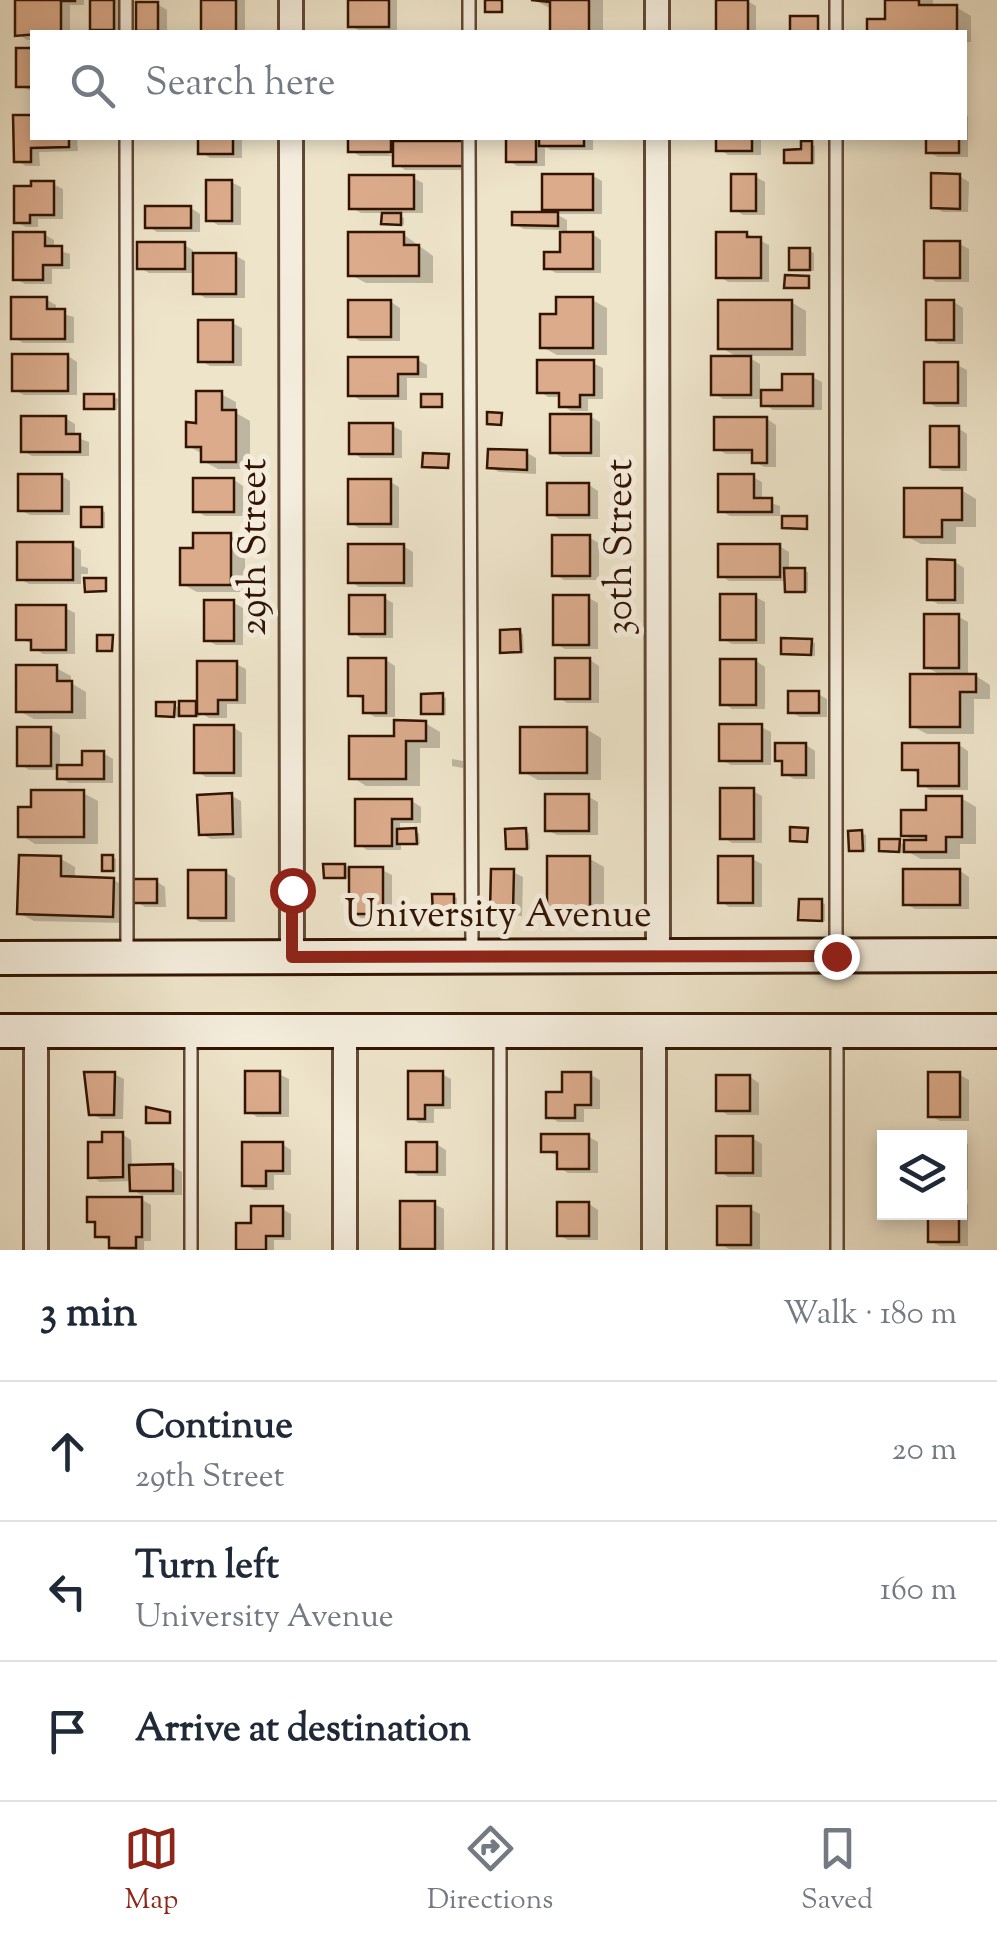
<!DOCTYPE html>
<meta charset="utf-8">
<style>
:root{--surface:#fff;--page:#f6f6f7;--text:#1f2937;--muted:#747a83;--line:#e0e1e3;--accent:#8f2418}
body{margin:0;font-family:"Sorts Mill Goudy",serif;background:var(--page);color:var(--text)}
.controls{position:absolute;right:30px;bottom:30px;display:grid;overflow:hidden;border-radius:0px;box-shadow:0 5px 15px #0003}
.controls button{width:90px;height:90px;display:grid;place-items:center;padding:0;border:0;border-bottom:2px solid var(--line);background:var(--surface);color:var(--text);font:50px sans-serif}
.stop{position:absolute;width:30px;height:30px;margin:-22px;border:8px solid #8f2418;border-radius:50%;background:#fff}
.stop.end{background:#8f2418;border-color:#fff;box-shadow:0 2px 10px #0008}
.list{margin:0;padding:0;list-style:none}
h2{display:flex;justify-content:space-between;align-items:center;height:130px;margin:0;padding:0 40px;font-size:42px}
h2 small{font-size:32px;font-weight:400;color:var(--muted)}
.list li{display:grid;grid-template-columns:65px 1fr auto;gap:30px;align-items:center;box-sizing:border-box;height:140px;padding:0 40px;border-top:2px solid var(--line)}
.list b{display:block;font-size:38px;white-space:nowrap}
.list p{margin:0;font-size:32px;white-space:nowrap;color:var(--muted)}
.list em{font-size:32px;font-style:normal;color:var(--muted)}
.icon{flex:none;width:55px;height:55px;fill:none;stroke:currentColor;stroke-width:2;stroke-linecap:round;stroke-linejoin:round}
.map{position:relative;flex:none;width:997px;height:1250px;overflow:hidden}
.search{position:absolute;background:var(--surface);box-shadow:0 5px 15px #0003;left:30px;right:30px;top:30px;height:110px;display:flex;align-items:center;gap:25px;box-sizing:border-box;padding:0 35px;border-radius:0px;color:var(--muted);font-size:38px}
.sheet{height:550px;background:var(--surface)}
nav{display:flex;justify-content:space-around;align-items:center;box-sizing:border-box;height:140px;border-top:2px solid var(--line);background:var(--surface);font-size:28px;color:var(--muted)}
nav a{display:grid;justify-items:center;gap:5px}
nav .on{color:var(--accent)}
.map>svg:first-child{display:block}
.shadow{fill:#0003}
.building{fill:#dbab8c;stroke:#331401;stroke-width:2.5}
.lines{fill:none;stroke-linecap:round;stroke-linejoin:round}
.lane-casing{stroke:#624833;stroke-width:16}
.street-casing{stroke:#624833;stroke-width:28}
.secondary-casing{stroke:#331401;stroke-width:38}
.lane{stroke:#f4eddd;stroke-width:11}
.street{stroke:#f4eddd;stroke-width:22}
.secondary{stroke:#f4eddd;stroke-width:32}
.route{stroke:#8f2418;stroke-width:12}
.labels{text-anchor:middle;dominant-baseline:central;stroke-width:10;stroke-linejoin:round;paint-order:stroke}
.street-label{font-size:38px;fill:#331401;stroke:#f4eddd}
</style>
<div class="map">
<svg width="997" height="1250" viewBox="0 0 997 1250">
<rect width="100%" height="100%" fill="#eee4ca"/>
<filter id="stains"><feTurbulence type="fractalNoise" baseFrequency=".002" numOctaves="4"/><feColorMatrix values="0 0 0 0 .2 0 0 0 0 .09 0 0 0 0 .02 0 0 0 .5 -.17"/></filter>
<radialGradient id="worn" r=".72"><stop offset=".6" stop-color="#630" stop-opacity="0"/><stop offset="1" stop-color="#630" stop-opacity=".3"/></radialGradient>
<g class="shadow">
<path d="M18,0H84V5H70V32H32V40H27L18,34Z"/>
<path d="M93,0H121L123,32H100L93,28Z"/>
<rect x="203" y="0" width="42" height="32"/>
<path d="M351,0H397V31H360L351,26Z"/>
<path d="M534,0H603V32H552V9Z"/>
<path d="M888,0H933V7H956L971,16V42H964V32H869V22H888Z"/>
<path d="M719,1H747L756,6V32H719Z"/>
<path d="M157,4L167,10V32H144L138,29Z"/>
<path d="M19,51H32V91L19,86Z"/>
<path d="M964,53L967,55V92H964Z"/>
<path d="M964,114L968,116V157H938L928,152V138H964Z"/>
<path d="M32,117V138H77L78,151L39,152L40,166H26L17,161L16,118Z"/>
<path d="M201,138H242V158H210L201,152Z"/>
<path d="M351,138H400V144H463L472,149V170H405L396,164V152L381,144L379,148L393,156H360L351,151Z"/>
<path d="M541,138H593V150H551L545,147V166H517L508,160L535,140L541,143Z"/>
<path d="M719,138H761V155H728L719,149Z"/>
<path d="M811,144L815,146V164L786,162Z"/>
<path d="M593,176L602,181V214H556L567,220V234H592L601,240V273H556L547,268L562,254V230L524,229L514,224L555,215L545,208Z"/>
<path d="M959,176L969,182L968,212H943L934,207Z"/>
<path d="M756,177L765,182V215H743L734,209Z"/>
<path d="M413,178L423,183V213H396L404,218V225L384,223V213H361L352,208Z"/>
<path d="M231,182L241,187V225H218L208,219Z"/>
<path d="M53,184L63,189V219H38V227H26L16,222Z"/>
<path d="M191,208L200,214V232H157L148,226Z"/>
<path d="M44,234L54,240V249L70,254V269H52V284H25L16,279Z"/>
<path d="M403,234L433,256V283H366L351,275Z"/>
<path d="M747,234L769,245V282H728L719,276Z"/>
<path d="M960,244L969,249V282H936L927,276Z"/>
<path d="M184,245L193,250V256H236L245,261V298H205L196,292V273H149L140,268Z"/>
<path d="M810,251L814,253V271L792,268Z"/>
<path d="M47,300L56,305V312L74,317V343H23L14,337Z"/>
<path d="M592,300L607,308V355H557L542,347L558,317Z"/>
<path d="M391,302L400,308V341H360L351,336Z"/>
<path d="M791,302L806,311V356H746L760,364V392H785L812,377L822,382V410H773L764,404V399H723L713,393L739,358L720,347Z"/>
<path d="M954,302L963,308V344H938L928,338Z"/>
<path d="M232,323L242,328V366H210L201,361Z"/>
<path d="M68,356L77,362V395H24L14,390Z"/>
<path d="M418,360L427,365V378H407V400H360L351,394Z"/>
<path d="M593,363L603,368V399H588V411H571L562,405V397H548L539,391Z"/>
<path d="M957,365L967,370V407H936L927,402Z"/>
<path d="M221,394L236,402V413L250,421V469H218L203,461V454L188,446Z"/>
<path d="M114,397L118,399L117,410L86,408Z"/>
<path d="M591,417L600,422V457H562L552,452Z"/>
<path d="M65,418L75,424V437L89,442V456H32L23,451Z"/>
<path d="M767,419L776,425V467H764L755,462V454H726L717,449Z"/>
<path d="M393,426L402,431V458H361L352,452Z"/>
<path d="M958,428L967,434V471H942L932,465Z"/>
<path d="M527,453L536,458V474L499,472L490,467Z"/>
<path d="M61,476L70,481V515H30L20,510Z"/>
<path d="M753,477L762,482V500L780,506V516H730L721,511Z"/>
<path d="M234,480L243,486V516H205L196,511Z"/>
<path d="M390,482L399,487V528H359L350,523Z"/>
<path d="M589,485L598,491V519H559L550,513Z"/>
<path d="M961,490L976,499V527H956V544H921L906,536Z"/>
<path d="M101,510L105,512V528L83,526Z"/>
<path d="M230,536L245,544V592H197L182,584L196,551Z"/>
<path d="M590,538L599,543V580H564L554,574Z"/>
<path d="M72,545L81,550V566L88,568V574H81V584H29L20,579Z"/>
<path d="M403,546L413,552V587H359L350,581Z"/>
<path d="M779,546L789,552V570L808,572V592H791L787,590V581H729L720,575Z"/>
<path d="M955,562L964,568V604H938L929,599Z"/>
<path d="M756,597L765,602V644H732L723,639Z"/>
<path d="M384,598L393,603V638H361L352,632Z"/>
<path d="M589,598L598,603V649H565L556,644Z"/>
<path d="M234,603L243,608V645H216L207,640Z"/>
<path d="M65,608L75,613V654H43L34,648V644L19,639Z"/>
<path d="M959,617L968,622V676H976L990,685V699H974V734H927L912,726L943,676L926,667Z"/>
<path d="M519,632L523,634L524,653L502,651Z"/>
<path d="M811,641L815,643V656L783,653Z"/>
<path d="M386,660L395,666V717H375L366,712V700L351,695Z"/>
<path d="M590,660L599,666V703H567L558,697Z"/>
<path d="M756,661L765,667V709H732L723,703Z"/>
<path d="M236,664L246,669V704H227V718H209L199,712V717H186L178,712V717L158,715L174,705L182,709L196,703L200,706Z"/>
<path d="M56,668L71,676V683L86,692V719H34L19,711Z"/>
<path d="M818,694L827,699V717H800L790,712Z"/>
<path d="M442,695L446,698V715L424,713Z"/>
<path d="M425,723L440,732V748H420V786H366L352,777L396,738Z"/>
<path d="M233,727L242,733V777H206L197,772Z"/>
<path d="M761,727L771,732V765H731L722,760Z"/>
<path d="M586,729L601,738V780H538L523,772Z"/>
<path d="M51,730L60,735V767H84L103,753L113,759V783H69L60,777V770H29L20,764Z"/>
<path d="M806,745L815,751V779H794L785,774V763L777,759Z"/>
<path d="M959,745L968,751V790H930L921,784V774L905,768Z"/>
<path d="M452,759L463,761V768L452,766Z"/>
<path d="M753,791L762,796V843H732L723,837Z"/>
<path d="M83,793L98,801V844H35L21,835L34,809Z"/>
<path d="M232,796L241,801L242,838L211,839L201,834Z"/>
<path d="M589,797L598,802V835H557L547,830Z"/>
<path d="M961,798L976,807V844H960V859H921L903,849V853L882,850L899,842L906,846L918,843L904,835L929,813Z"/>
<path d="M412,801L421,807V823H400V831L419,833L420,844L401,845V850H367L358,844Z"/>
<path d="M525,831L529,833L530,849L508,848Z"/>
<path d="M862,833L866,835V851L856,852L852,850Z"/>
<path d="M113,857L116,859V872H108L104,870Z"/>
<path d="M61,859L75,867V879L114,880L128,889L127,923L34,921L19,913Z"/>
<path d="M590,859L604,867V918H565L550,909Z"/>
<path d="M752,859L762,864V907H729L720,901Z"/>
<path d="M344,867L382,870L392,875V918H361L352,912V879L326,876Z"/>
<path d="M960,871L969,877V909H915L906,904Z"/>
<path d="M225,872L235,878V922H200L191,917Z"/>
<path d="M513,872L523,877L522,916L502,915L492,910Z"/>
<path d="M156,881L165,887L166,907H145L135,901Z"/>
<path d="M453,896L457,898V914L435,912Z"/>
<path d="M821,902L825,904V921L801,919Z"/>
<path d="M114,1074L124,1079L123,1119H101L91,1113Z"/>
<path d="M279,1074L289,1079V1117H257L248,1111Z"/>
<path d="M442,1074L451,1079V1109H434V1123H419L410,1117Z"/>
<path d="M591,1075L600,1080V1109H584V1122H558L549,1116L564,1095Z"/>
<path d="M960,1075L969,1080V1121H940L930,1116Z"/>
<path d="M750,1077L759,1083V1115H728L719,1110Z"/>
<path d="M122,1134L131,1140L132,1167H173L182,1172V1195H141L132,1189V1181L100,1182L91,1176L104,1145Z"/>
<path d="M589,1137L598,1142V1173H568L559,1167V1156L543,1150Z"/>
<path d="M752,1138L762,1144V1177H728L719,1171Z"/>
<path d="M960,1139L968,1144V1190H960Z"/>
<path d="M282,1144L291,1150V1175H274V1190H254L245,1185Z"/>
<path d="M436,1144L446,1150V1176H418L409,1170Z"/>
<path d="M141,1199L151,1205V1241H144V1250H117L111,1247V1241L97,1236V1225L90,1220Z"/>
<path d="M960,1200L968,1204V1246H940L930,1241V1212H960Z"/>
<path d="M434,1204L444,1209V1250L402,1248Z"/>
<path d="M589,1204L598,1210V1240H568L559,1235Z"/>
<path d="M282,1209L291,1214V1240H274V1250H238Z"/>
<path d="M750,1209L760,1214V1249H729L719,1243Z"/>
</g>
<g class="building">
<path d="M15,0H75V1H61V32L15,36Z"/>
<rect x="90" y="0" width="24" height="30"/>
<rect x="201" y="0" width="35" height="32"/>
<rect x="348" y="0" width="41" height="27"/>
<rect x="485" y="0" width="17" height="12"/>
<path d="M531,0H589V32H550V2Z"/>
<rect x="716" y="0" width="32" height="32"/>
<path d="M885,0H919V5H957V32H867V19H885Z"/>
<rect x="136" y="2" width="22" height="29"/>
<rect x="790" y="16" width="28" height="16"/>
<rect x="16" y="48" width="16" height="39"/>
<path d="M13,115H32V138H69V147L31,148V162H14Z"/>
<rect x="198" y="138" width="35" height="16"/>
<rect x="348" y="138" width="43" height="14"/>
<rect x="506" y="138" width="30" height="24"/>
<rect x="539" y="138" width="45" height="8"/>
<rect x="716" y="138" width="36" height="13"/>
<rect x="926" y="138" width="33" height="15"/>
<rect x="393" y="141" width="70" height="25"/>
<path d="M801,141H812V163H784V150L801,149Z"/>
<path d="M931,173L960,174V209L931,208Z"/>
<rect x="542" y="174" width="51" height="36"/>
<rect x="731" y="174" width="25" height="37"/>
<rect x="349" y="175" width="65" height="34"/>
<rect x="206" y="180" width="26" height="41"/>
<path d="M31,181H54V215H30V223H14V186H31Z"/>
<rect x="145" y="206" width="46" height="22"/>
<path d="M512,212H558V226L512,225Z"/>
<path d="M382,213H401V225L381,224Z"/>
<path d="M13,232H45V246H62V265H43V280H13Z"/>
<path d="M348,232H404V245H419V276H348Z"/>
<path d="M560,232H593V269H544V252H560Z"/>
<path d="M716,232H747V237H761V278H716Z"/>
<rect x="924" y="241" width="36" height="37"/>
<rect x="137" y="242" width="48" height="27"/>
<rect x="789" y="248" width="21" height="22"/>
<rect x="193" y="253" width="43" height="41"/>
<path d="M785,275L809,276V288H784Z"/>
<path d="M11,297H47V309H65V339H11Z"/>
<path d="M556,297H593V348H540V314H556Z"/>
<rect x="348" y="300" width="43" height="37"/>
<rect x="718" y="300" width="74" height="49"/>
<rect x="926" y="300" width="28" height="40"/>
<rect x="198" y="320" width="35" height="42"/>
<rect x="12" y="354" width="56" height="37"/>
<rect x="711" y="356" width="40" height="39"/>
<path d="M348,357H418V374H398V396H348Z"/>
<path d="M537,360H594V395H580V407H559V393H537Z"/>
<rect x="924" y="362" width="34" height="41"/>
<path d="M782,374H813V406H761V390H782Z"/>
<path d="M196,391H222V410H236V462H201V447H186V422L196,423Z"/>
<rect x="84" y="394" width="30" height="15"/>
<rect x="421" y="394" width="21" height="13"/>
<path d="M487,412L502,413L501,425L487,424Z"/>
<rect x="550" y="414" width="41" height="39"/>
<path d="M21,416H66V434H80V452H21Z"/>
<path d="M714,417H767V463H752V450H714Z"/>
<rect x="349" y="423" width="44" height="31"/>
<rect x="930" y="426" width="29" height="41"/>
<path d="M488,449L527,450V470L487,468Z"/>
<path d="M423,453L449,454L448,468L422,467Z"/>
<rect x="18" y="474" width="44" height="37"/>
<path d="M718,474H754V498H772V512H718Z"/>
<rect x="193" y="478" width="41" height="34"/>
<rect x="348" y="479" width="43" height="45"/>
<rect x="547" y="483" width="42" height="32"/>
<path d="M904,488H962V520H942V537H904Z"/>
<rect x="81" y="507" width="21" height="20"/>
<path d="M782,516H807V529L782,528Z"/>
<path d="M193,533H231V585H180V548H193Z"/>
<rect x="552" y="535" width="38" height="41"/>
<rect x="17" y="542" width="56" height="38"/>
<rect x="348" y="544" width="56" height="39"/>
<rect x="718" y="544" width="62" height="33"/>
<path d="M927,559L955,560V600H927Z"/>
<path d="M784,568H805V592H785Z"/>
<path d="M84,578H106V591L85,592Z"/>
<rect x="720" y="594" width="36" height="46"/>
<rect x="349" y="595" width="36" height="39"/>
<rect x="553" y="595" width="36" height="50"/>
<rect x="204" y="600" width="30" height="41"/>
<path d="M16,605H66V650H31V640H16Z"/>
<rect x="924" y="614" width="35" height="54"/>
<path d="M520,629L521,652L500,653V630Z"/>
<path d="M97,635H113L112,651H97Z"/>
<path d="M781,638L812,639L811,655L781,654Z"/>
<path d="M348,658H386V713H363V696H348Z"/>
<rect x="555" y="658" width="35" height="41"/>
<rect x="720" y="659" width="36" height="46"/>
<path d="M197,661H237V700H218V714H197Z"/>
<path d="M16,665H57V681H72V712H16Z"/>
<path d="M910,674H976V692H960V727H910Z"/>
<rect x="788" y="691" width="31" height="22"/>
<path d="M443,693V714H421V694Z"/>
<rect x="179" y="701" width="17" height="15"/>
<path d="M156,702H175L174,717L156,716Z"/>
<path d="M394,720L426,721V741H406V779H349V736H394Z"/>
<rect x="719" y="724" width="43" height="37"/>
<rect x="194" y="725" width="40" height="48"/>
<rect x="17" y="727" width="34" height="39"/>
<rect x="520" y="727" width="67" height="46"/>
<path d="M775,743H806V775H782V761H775Z"/>
<path d="M902,743H959V786H918V770H902Z"/>
<path d="M82,751H104V779H57V765H82Z"/>
<rect x="720" y="788" width="34" height="51"/>
<path d="M31,790H84V837H18V807H31Z"/>
<path d="M232,793L233,834L199,835L197,795Z"/>
<rect x="545" y="794" width="44" height="37"/>
<path d="M926,796H962V837H946V852H904V840H926V836H901V810H926Z"/>
<path d="M355,799H412V819H392V846H355Z"/>
<path d="M790,827L808,828L807,842L790,841Z"/>
<path d="M416,828L417,844H397V829Z"/>
<path d="M526,828L527,849H506L505,829Z"/>
<path d="M862,830L863,851H849L848,831Z"/>
<path d="M879,839H900L899,852L879,851Z"/>
<path d="M19,855L61,856V876L114,878L113,917L17,914Z"/>
<rect x="102" y="855" width="11" height="16"/>
<rect x="547" y="856" width="43" height="55"/>
<rect x="718" y="856" width="35" height="47"/>
<path d="M323,864H345V878H324Z"/>
<rect x="349" y="867" width="34" height="47"/>
<path d="M491,869H514L513,912L490,911Z"/>
<rect x="903" y="869" width="57" height="36"/>
<rect x="188" y="870" width="38" height="48"/>
<rect x="133" y="879" width="24" height="24"/>
<path d="M432,894H454V913L433,914Z"/>
<path d="M799,899H822V921L798,920Z"/>
<rect x="245" y="1071" width="35" height="42"/>
<path d="M408,1071H443V1105H425V1119H408Z"/>
<path d="M84,1072H115L114,1115H89Z"/>
<path d="M562,1072H591V1105H575V1118H546V1092H562Z"/>
<rect x="928" y="1072" width="32" height="45"/>
<rect x="716" y="1075" width="34" height="36"/>
<path d="M146,1107L170,1112V1123H146Z"/>
<path d="M102,1132H123V1177L88,1178V1142H102Z"/>
<path d="M541,1134H589V1169H557V1152H541Z"/>
<rect x="716" y="1136" width="37" height="37"/>
<path d="M242,1142H283V1171H266V1186H242Z"/>
<rect x="406" y="1142" width="31" height="30"/>
<path d="M173,1164V1191H130L129,1165Z"/>
<path d="M87,1197H142V1237H136V1248H109V1237H95V1222H87Z"/>
<rect x="400" y="1201" width="35" height="48"/>
<rect x="557" y="1202" width="32" height="34"/>
<path d="M251,1206H283V1236H266V1250H236V1223H251Z"/>
<rect x="717" y="1206" width="34" height="39"/>
<rect x="928" y="1212" width="31" height="30"/>
</g>
<g class="lines">
<defs>
<g id="lane">
<path d="M126,0V32"/>
<path d="M469,0V32"/>
<path d="M836,0V32"/>
<path d="M126,138L127,953"/>
<path d="M469,138L472,953"/>
<path d="M836,138V952"/>
<path d="M191,1034V1250"/>
<path d="M500,1034V1250"/>
<path d="M837,1250V1034"/>
</g>
<g id="street">
<path d="M291,0V32"/>
<path d="M657,0V32"/>
<path d="M291,138L292,957"/>
<path d="M657,138L658,957"/>
<path d="M36,1030V1250"/>
<path d="M654,1031V1250"/>
<path d="M345,1250V1030"/>
</g>
<g id="secondary">
<path d="M0,958L997,955"/>
<path d="M0,1031H997"/>
</g>
</defs>
<use href="#lane" class="lane-casing"/>
<use href="#street" class="street-casing"/>
<use href="#secondary" class="secondary-casing"/>
<use href="#lane" class="lane"/>
<use href="#street" class="street"/>
<use href="#secondary" class="secondary"/>
</g>
<g class="lines">
<path class="route" d="M292,890V957L836,956"/>
</g>
<g class="labels">
<g class="street-label">
<text transform="translate(256 547) rotate(-90)">29th Street</text>
<text transform="translate(622 547) rotate(-90)">30th Street</text>
<text x="498" y="917">University Avenue</text>
</g>
</g>
<rect width="100%" height="100%" filter="url(#stains)"/>
<rect width="100%" height="100%" fill="url(#worn)"/>
</svg>
<div class="controls">
<button><svg class="icon" aria-label="layers" viewBox="0 0 24 24"><path d="M12 4l9 5-9 5-9-5zM3 14l9 5 9-5"/></svg></button>
</div>
<div class="stop" style="left:292px;top:890px"></div>
<div class="stop end" style="left:836px;top:956px"></div>
<div class="search"><svg class="icon" aria-label="search" viewBox="0 0 24 24"><circle cx="10" cy="10" r="6"/><path d="M15 15l6 6"/></svg>Search here</div>
</div>
<section class="sheet">
<h2>3 min<small>Walk · 180 m</small></h2>
<ul class="list">
<li><svg class="icon" aria-label="ahead" viewBox="0 0 24 24"><path d="M12 20V5M6 11l6-6 6 6"/></svg><div><b>Continue</b><p>29th Street</p></div><em>20 m</em></li>
<li><svg class="icon" aria-label="left" viewBox="0 0 24 24"><path d="M17 20v-9H6M10 6l-5 5 5 5"/></svg><div><b>Turn left</b><p>University Avenue</p></div><em>160 m</em></li>
<li><svg class="icon" aria-label="arrive" viewBox="0 0 24 24"><path d="M6 21V4h12l-3 4 3 4H6"/></svg><div><b>Arrive at destination</b></div></li>
</ul>
</section>
<nav>
<a class="on"><svg class="icon" aria-label="map" viewBox="0 0 24 24"><path d="M3 6l6-2 6 2 6-2v14l-6 2-6-2-6 2zM9 4v14M15 6v14"/></svg>Map</a>
<a><svg class="icon" aria-label="directions" viewBox="0 0 24 24"><path d="M12 3l9 9-9 9-9-9zM9 14v-3h6M13 9l2 2-2 2"/></svg>Directions</a>
<a><svg class="icon" aria-label="saved" viewBox="0 0 24 24"><path d="M7 4h10v16l-5-4-5 4z"/></svg>Saved</a>
</nav>
